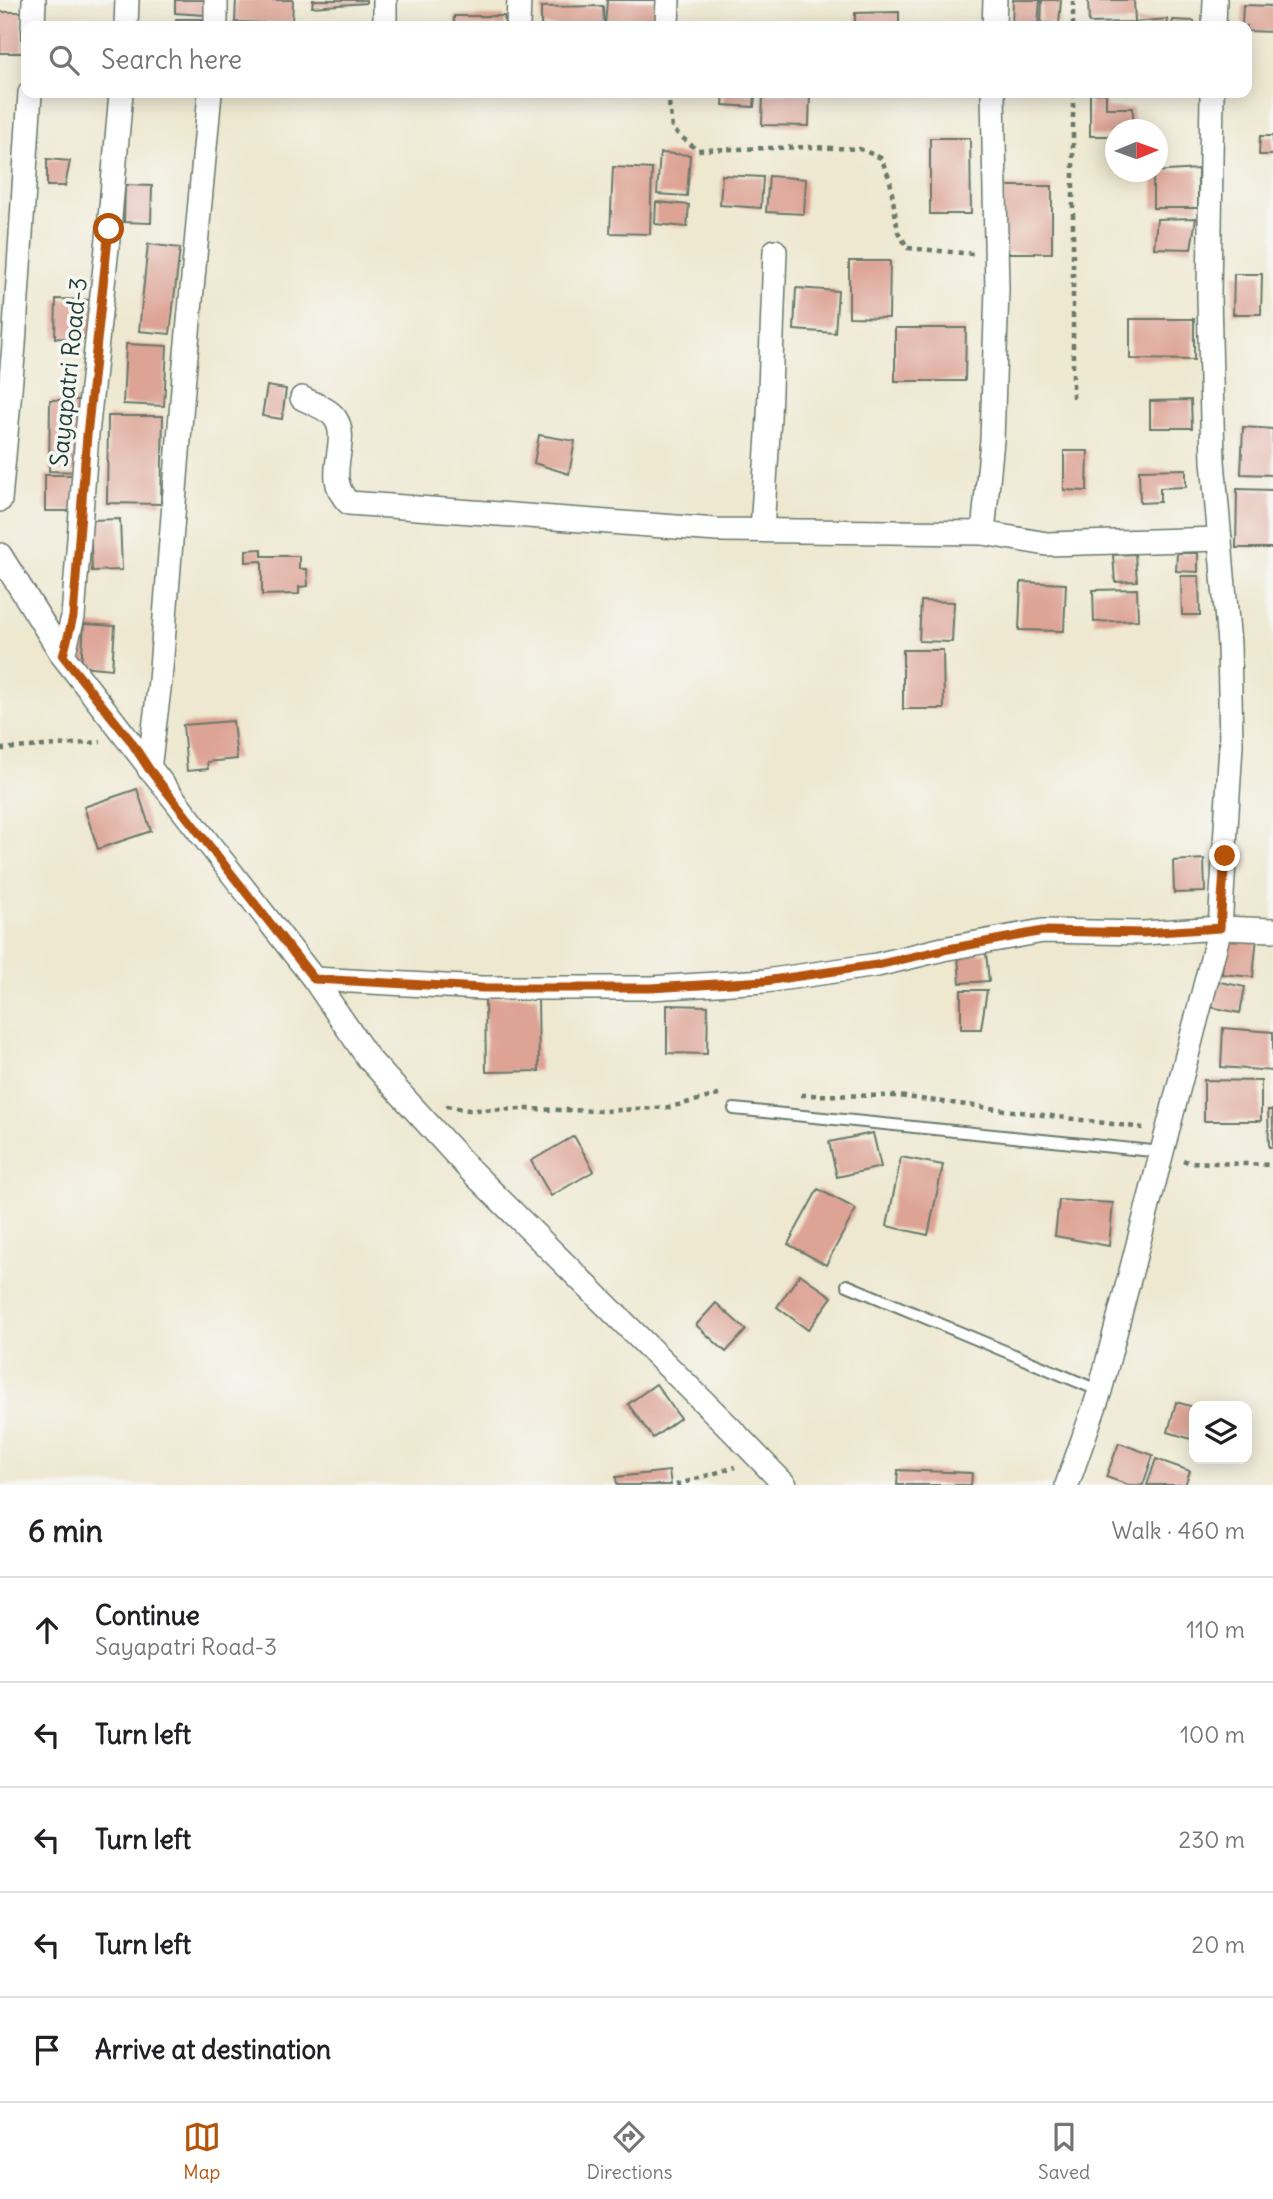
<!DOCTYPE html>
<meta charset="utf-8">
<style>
:root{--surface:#fff;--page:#f6f6f6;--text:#202124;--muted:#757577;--line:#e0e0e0;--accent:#b45309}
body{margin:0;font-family:Delius,sans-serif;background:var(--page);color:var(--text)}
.controls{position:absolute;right:21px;bottom:21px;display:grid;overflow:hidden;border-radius:14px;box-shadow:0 4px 18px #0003}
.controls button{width:63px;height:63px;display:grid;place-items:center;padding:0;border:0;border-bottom:2px solid var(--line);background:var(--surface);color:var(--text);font:35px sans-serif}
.compass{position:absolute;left:1105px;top:119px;width:63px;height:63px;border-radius:50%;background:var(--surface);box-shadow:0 4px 18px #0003;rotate:89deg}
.stop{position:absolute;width:21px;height:21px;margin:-16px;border:5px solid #b45309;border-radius:50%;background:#fff}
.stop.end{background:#b45309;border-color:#fff;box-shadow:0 2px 7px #0008}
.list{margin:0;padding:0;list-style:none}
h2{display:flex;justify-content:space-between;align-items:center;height:91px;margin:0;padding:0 28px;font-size:30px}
h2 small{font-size:23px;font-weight:400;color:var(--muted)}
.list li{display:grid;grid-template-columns:46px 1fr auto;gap:21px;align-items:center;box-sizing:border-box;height:105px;padding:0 28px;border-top:2px solid var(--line)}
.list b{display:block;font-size:26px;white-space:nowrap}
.list p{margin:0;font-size:23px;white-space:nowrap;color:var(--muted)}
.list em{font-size:23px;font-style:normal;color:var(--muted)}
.icon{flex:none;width:38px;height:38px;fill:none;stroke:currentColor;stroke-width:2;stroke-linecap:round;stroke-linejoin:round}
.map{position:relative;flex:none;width:1273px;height:1485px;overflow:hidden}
.search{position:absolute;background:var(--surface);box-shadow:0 4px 18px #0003;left:21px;right:21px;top:21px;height:77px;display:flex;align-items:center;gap:18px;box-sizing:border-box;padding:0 24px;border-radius:14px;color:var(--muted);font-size:26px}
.sheet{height:616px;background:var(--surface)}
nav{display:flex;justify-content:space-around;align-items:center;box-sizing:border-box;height:98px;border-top:2px solid var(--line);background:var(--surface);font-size:19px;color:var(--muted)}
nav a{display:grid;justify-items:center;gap:4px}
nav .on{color:var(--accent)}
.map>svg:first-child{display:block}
.building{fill:#dda394}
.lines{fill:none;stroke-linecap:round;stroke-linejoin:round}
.lane-casing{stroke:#67796b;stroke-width:14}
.street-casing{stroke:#67796b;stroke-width:26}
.path{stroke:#67796b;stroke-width:4.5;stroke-dasharray:5 5;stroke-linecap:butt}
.lane{stroke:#fff;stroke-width:10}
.street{stroke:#fff;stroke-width:23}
.route{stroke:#b45309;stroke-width:9}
.labels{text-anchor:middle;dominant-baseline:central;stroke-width:7;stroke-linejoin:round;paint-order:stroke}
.street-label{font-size:24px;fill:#1f3d34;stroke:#f6f6f2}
</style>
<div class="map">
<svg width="1273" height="1485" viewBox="0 0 1273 1485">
<rect width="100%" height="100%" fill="#f6f6f2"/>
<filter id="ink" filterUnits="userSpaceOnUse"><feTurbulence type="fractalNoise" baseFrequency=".0143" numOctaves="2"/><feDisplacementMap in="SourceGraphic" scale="14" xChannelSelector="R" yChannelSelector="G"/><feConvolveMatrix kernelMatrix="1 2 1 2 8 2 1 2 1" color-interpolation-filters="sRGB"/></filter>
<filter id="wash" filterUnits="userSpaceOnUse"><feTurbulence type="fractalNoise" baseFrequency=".00686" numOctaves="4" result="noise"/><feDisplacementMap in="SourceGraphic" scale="28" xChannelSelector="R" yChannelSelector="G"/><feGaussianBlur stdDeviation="1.57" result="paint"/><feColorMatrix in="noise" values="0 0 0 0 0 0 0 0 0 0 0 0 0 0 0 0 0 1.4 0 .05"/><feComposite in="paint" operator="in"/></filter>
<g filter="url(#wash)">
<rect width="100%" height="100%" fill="#eee8d0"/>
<g id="blocks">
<g class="building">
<path d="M175,0H205L204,15L175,13Z"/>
<path d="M236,0H293L292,24L235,22Z"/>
<path d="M313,0H366V3L312,7Z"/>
<path d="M607,0H658L656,26H605Z"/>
<path d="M1013,0H1040L1038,26H1012Z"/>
<path d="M1042,0H1061L1059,24L1041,23Z"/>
<path d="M1088,0H1134L1135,22L1089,23Z"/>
<path d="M1243,5L1273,6V32L1247,31V26H1242Z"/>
<path d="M603,6L604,26H541V7Z"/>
<rect x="0" y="12" width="22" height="41"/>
<path d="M899,12V26H855V13Z"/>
<path d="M454,16H504L505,26H454Z"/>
<path d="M176,19H202V26H175Z"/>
<path d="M1167,19L1168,26H1135V22Z"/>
<path d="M1173,20L1194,21V26H1172Z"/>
<path d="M724,93H755L754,107L723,105Z"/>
<path d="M763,93H810L809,126L762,125Z"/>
<path d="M1090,93H1106V108H1133V130H1116V136H1090Z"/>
<path d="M1260,136H1273V155H1259Z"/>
<path d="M930,138H970L971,214H930Z"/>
<path d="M660,153L690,155L687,196L657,194Z"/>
<path d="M47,159L70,161L65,186H47Z"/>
<path d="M613,167L652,169L650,234L610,233Z"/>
<path d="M1198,169V208H1153V172Z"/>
<path d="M722,175L763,177L761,208L720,205Z"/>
<path d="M769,176L806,179L804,214L766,212Z"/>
<path d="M125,185L152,186L151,223L124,222Z"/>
<rect x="1003" y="186" width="49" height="67"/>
<path d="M656,202L689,205L687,227L655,224Z"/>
<path d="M1196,218L1191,249L1154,248L1157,219Z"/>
<path d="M148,244L180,248L170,334L139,331Z"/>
<path d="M849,261H890L889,318L849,317Z"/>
<path d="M1234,274H1262L1261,314H1233Z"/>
<path d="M796,288L838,291L835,333L794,330Z"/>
<path d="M56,299L95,300L93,339L55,338Z"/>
<path d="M1130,319H1194V360L1130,359Z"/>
<path d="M895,328H966L965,381H895Z"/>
<path d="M126,344L167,346L164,406L123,404Z"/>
<path d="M267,386L286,389L282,419L262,416Z"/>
<path d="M50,400H83L82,472L49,471Z"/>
<path d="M1191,400L1192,428H1150V401Z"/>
<path d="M108,416H163L161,504L107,503Z"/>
<path d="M1243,427L1273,429V475L1241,474Z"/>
<path d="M539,435L575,441L569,474L534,463Z"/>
<path d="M1064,451H1088L1087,491L1064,490Z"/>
<path d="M1186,469V487L1160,488V502L1140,503L1139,470Z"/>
<path d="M45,475H76L75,511H45Z"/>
<path d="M1237,489L1273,490V548H1236Z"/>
<path d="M120,519L122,570L92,571L90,520Z"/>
<path d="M262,549V556H299V569H307L308,586L299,587V594L262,595V561L246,562V550Z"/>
<path d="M1177,553H1198V572L1176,571Z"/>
<path d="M1135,554L1137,581L1115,582L1113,555Z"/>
<path d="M1181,576H1199L1200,615H1182Z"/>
<path d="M1021,582L1066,584L1064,631L1019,630Z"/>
<path d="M1137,589L1138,620L1094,622L1093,590Z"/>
<path d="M921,601L954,602L952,642L919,641Z"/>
<path d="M84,624L115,626L112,669L81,666Z"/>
<path d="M903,650H943L944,709H903Z"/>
<path d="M233,721L237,759L207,762L208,769L187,771L183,725Z"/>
<path d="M137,789L151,831L98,849L84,807Z"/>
<path d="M1204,859L1205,892L1174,893L1173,861Z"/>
<path d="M1226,934L1257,937L1253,977L1222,974Z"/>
<path d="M986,953L989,981L960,983L958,955Z"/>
<path d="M1215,981L1245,987L1240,1013L1210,1007Z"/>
<path d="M961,990H987L981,1029H961Z"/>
<path d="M538,996L539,1071L486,1072L485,997Z"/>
<path d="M667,1005L708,1006L707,1054L667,1053Z"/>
<path d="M1223,1028L1273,1032V1071L1221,1067Z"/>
<path d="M1204,1080L1261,1081V1121H1204Z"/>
<path d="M1268,1110H1273V1147H1269Z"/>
<path d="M873,1133L881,1167L837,1177L829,1142Z"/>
<path d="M574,1136L594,1171L551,1196L531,1161Z"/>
<path d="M901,1157L943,1165L928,1235L887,1226Z"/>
<path d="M818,1189L856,1209L826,1265L788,1244Z"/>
<path d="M1059,1200L1113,1203L1109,1246L1055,1236Z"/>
<path d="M800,1274L832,1297L808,1330L777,1307Z"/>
<path d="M716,1303L746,1330L726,1352L696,1325Z"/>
<path d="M656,1384L680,1418L653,1438L628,1404Z"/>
<path d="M1176,1402L1194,1407V1440L1168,1432Z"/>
<path d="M1119,1443L1153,1455L1143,1485H1129L1106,1477Z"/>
<path d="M1156,1459L1190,1471L1185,1485H1147Z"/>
<path d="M898,1470L972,1473L971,1485H897Z"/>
<path d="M669,1471L671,1485H617L616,1477Z"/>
</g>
</g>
</g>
<g filter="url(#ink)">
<use href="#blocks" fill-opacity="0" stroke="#67796b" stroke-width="2"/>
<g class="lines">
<defs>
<g id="lane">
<path d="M734,1109L1162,1152"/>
<path d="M847,1285L1100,1391"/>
</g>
<g id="street">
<path d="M216,0V26"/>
<path d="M385,0V26"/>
<path d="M33,26L34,0"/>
<path d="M126,26L127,0"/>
<path d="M518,26L519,0"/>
<path d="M667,26L668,0"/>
<path d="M994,26L995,0"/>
<path d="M1214,26L1215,0"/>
<path d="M993,93L997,289L992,440L983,533L1047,544L1220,539"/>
<path d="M302,398C311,403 329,409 335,418C352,441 321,477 349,503L717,530L983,533"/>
<path d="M0,500L14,345L30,93"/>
<path d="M762,530L769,418L775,251"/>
<path d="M0,555L63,656L314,979L368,1058L468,1168L730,1428L785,1485"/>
<path d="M63,656L73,617L87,434L109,229L121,93"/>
<path d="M149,769L160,681L184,376L210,93"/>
<path d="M314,979L482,988H651L765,981L877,965L943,949L1043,931L1143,933L1220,928L1273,930"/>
<path d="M1067,1485L1100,1391L1220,928L1231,745L1229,644L1213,461L1209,296L1212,93"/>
</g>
</defs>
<use href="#lane" class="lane-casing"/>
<use href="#street" class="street-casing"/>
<g class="path">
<path d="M1073,26V0"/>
<path d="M668,93L672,129L697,150L809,147L860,149L881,158L890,180L898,232L908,248L973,254"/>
<path d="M1073,93V400"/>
<path d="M0,749L101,742"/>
<path d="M801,1095L898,1096L1143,1128"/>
<path d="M446,1106L469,1110L526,1109L604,1111L670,1107L722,1094"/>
<path d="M1183,1160L1188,1162L1273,1165"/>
<path d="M676,1485L735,1467"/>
</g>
<use href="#lane" class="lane"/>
<use href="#street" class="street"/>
</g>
</g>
<g class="lines" filter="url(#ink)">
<path class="route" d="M109,229L87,435L73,617L63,656L130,740L149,769L314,979L482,988H651L765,981L877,965L943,950L1043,931L1143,933L1220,928L1225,856"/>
</g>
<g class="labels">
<g class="street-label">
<text transform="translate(68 372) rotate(-84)">Sayapatri Road-3</text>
</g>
</g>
</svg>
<div class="controls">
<button><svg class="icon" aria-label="layers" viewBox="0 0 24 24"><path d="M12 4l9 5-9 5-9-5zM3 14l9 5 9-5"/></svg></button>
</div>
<svg class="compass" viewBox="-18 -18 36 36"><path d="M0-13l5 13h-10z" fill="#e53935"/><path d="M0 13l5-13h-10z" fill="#757577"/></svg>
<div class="stop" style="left:109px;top:229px"></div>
<div class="stop end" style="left:1225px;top:856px"></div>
<div class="search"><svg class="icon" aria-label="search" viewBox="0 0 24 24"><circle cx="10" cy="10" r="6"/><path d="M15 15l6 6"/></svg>Search here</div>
</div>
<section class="sheet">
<h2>6 min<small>Walk · 460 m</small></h2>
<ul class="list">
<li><svg class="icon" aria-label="ahead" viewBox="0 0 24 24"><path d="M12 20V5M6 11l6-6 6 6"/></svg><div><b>Continue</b><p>Sayapatri Road-3</p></div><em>110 m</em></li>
<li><svg class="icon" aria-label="left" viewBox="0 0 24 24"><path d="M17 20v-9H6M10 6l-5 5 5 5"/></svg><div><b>Turn left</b></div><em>100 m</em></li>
<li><svg class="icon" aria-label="left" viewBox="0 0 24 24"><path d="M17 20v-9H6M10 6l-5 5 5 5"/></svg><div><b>Turn left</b></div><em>230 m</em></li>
<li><svg class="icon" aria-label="left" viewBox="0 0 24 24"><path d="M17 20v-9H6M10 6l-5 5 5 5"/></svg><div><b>Turn left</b></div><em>20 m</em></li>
<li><svg class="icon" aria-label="arrive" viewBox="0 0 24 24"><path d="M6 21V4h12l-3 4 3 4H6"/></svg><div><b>Arrive at destination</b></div></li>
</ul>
</section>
<nav>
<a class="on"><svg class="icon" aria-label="map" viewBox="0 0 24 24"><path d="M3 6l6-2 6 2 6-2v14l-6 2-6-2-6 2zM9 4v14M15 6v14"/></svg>Map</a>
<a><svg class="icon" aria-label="directions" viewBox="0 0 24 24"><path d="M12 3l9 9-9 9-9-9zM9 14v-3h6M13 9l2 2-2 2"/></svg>Directions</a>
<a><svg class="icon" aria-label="saved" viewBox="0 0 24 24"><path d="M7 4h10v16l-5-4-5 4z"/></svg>Saved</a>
</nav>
